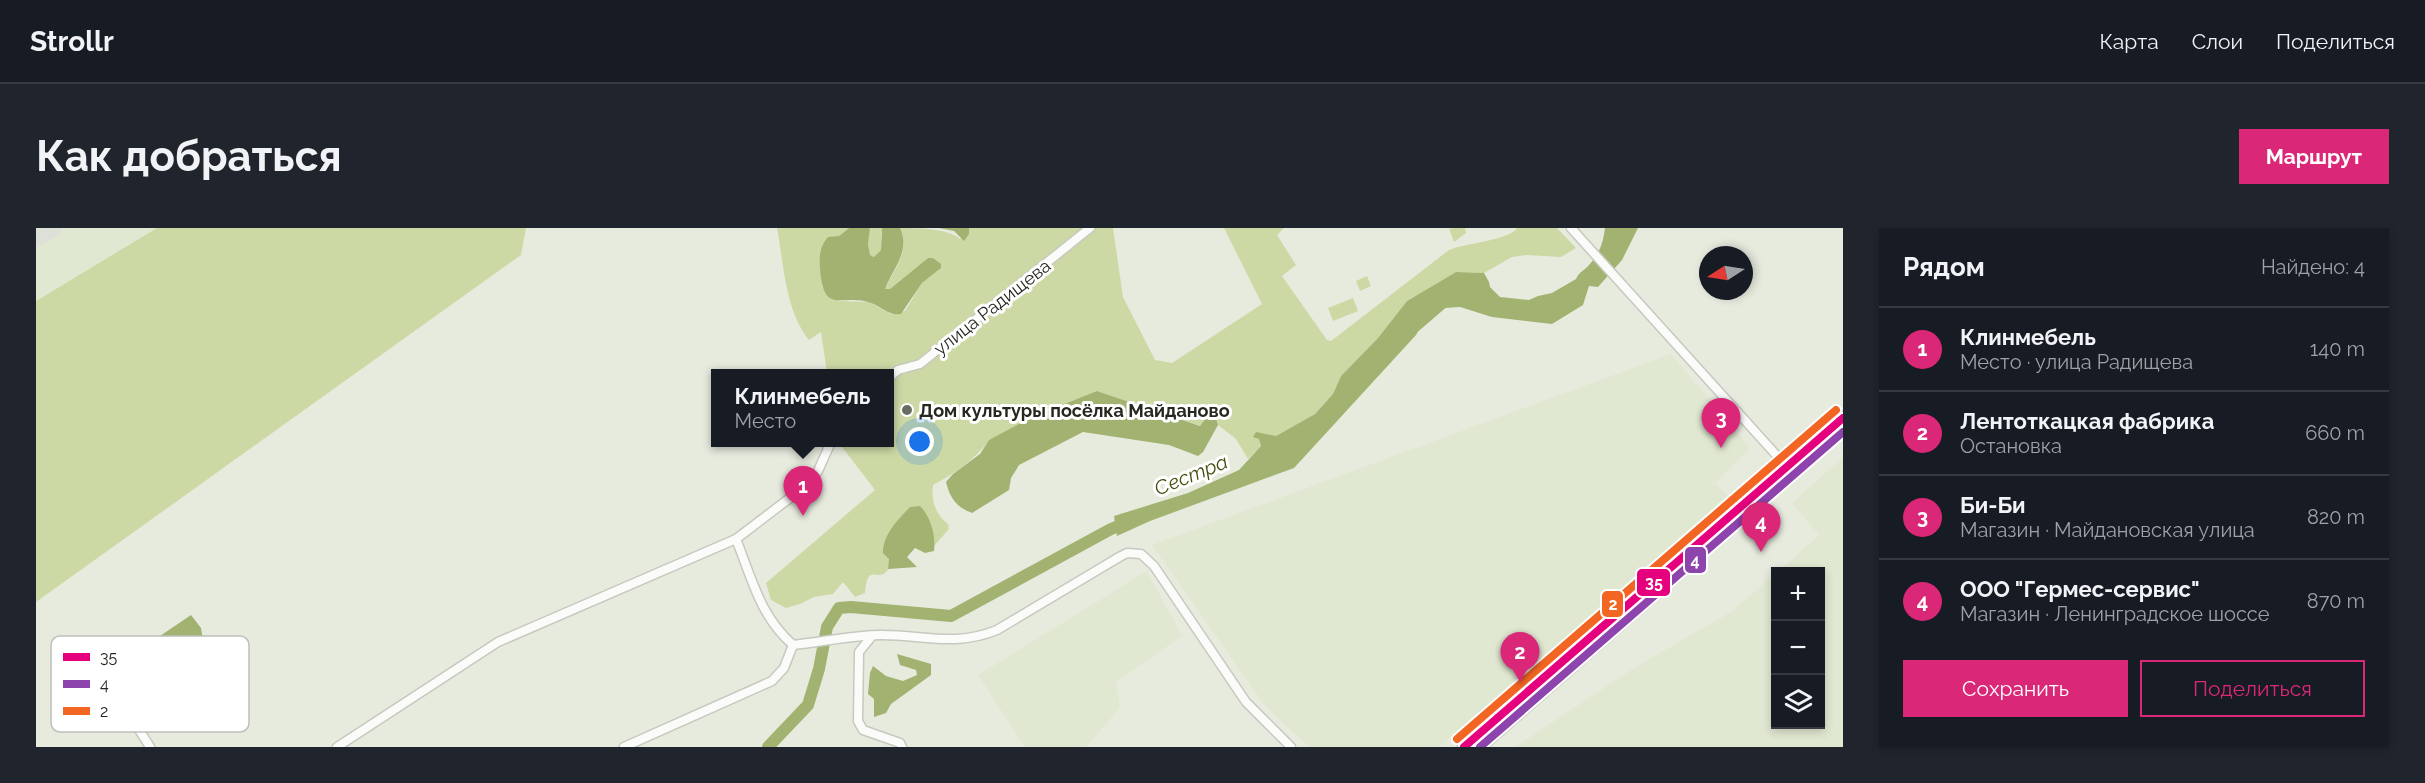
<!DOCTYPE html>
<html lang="ru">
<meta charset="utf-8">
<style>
:root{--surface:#171b24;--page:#20242c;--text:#f1f3f6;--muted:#9ea1a6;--line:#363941;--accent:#db2777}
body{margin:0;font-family:Raleway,sans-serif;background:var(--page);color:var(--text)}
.controls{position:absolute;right:18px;bottom:18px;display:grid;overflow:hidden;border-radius:0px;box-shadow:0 3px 9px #0003}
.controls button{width:54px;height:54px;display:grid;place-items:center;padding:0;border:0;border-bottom:2px solid var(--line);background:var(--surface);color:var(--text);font:30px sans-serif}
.compass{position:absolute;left:1663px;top:18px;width:54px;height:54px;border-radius:50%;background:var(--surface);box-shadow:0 3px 9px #0003;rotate:258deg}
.you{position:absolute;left:884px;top:214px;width:21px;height:21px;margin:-15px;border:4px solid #fff;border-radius:50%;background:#1a73e8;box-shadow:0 0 0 9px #1a73e833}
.badge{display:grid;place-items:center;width:39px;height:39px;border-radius:50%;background:var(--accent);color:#fff;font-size:20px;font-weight:700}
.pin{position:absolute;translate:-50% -50px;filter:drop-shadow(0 2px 3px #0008)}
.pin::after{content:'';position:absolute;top:32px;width:21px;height:18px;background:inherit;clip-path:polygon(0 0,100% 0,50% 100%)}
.popup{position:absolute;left:675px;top:141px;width:183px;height:78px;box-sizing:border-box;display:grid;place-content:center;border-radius:0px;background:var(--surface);filter:drop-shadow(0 2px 4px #0005);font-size:20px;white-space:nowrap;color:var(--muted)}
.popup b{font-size:22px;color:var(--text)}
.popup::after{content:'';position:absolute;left:50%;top:100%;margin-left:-12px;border:12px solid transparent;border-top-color:var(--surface)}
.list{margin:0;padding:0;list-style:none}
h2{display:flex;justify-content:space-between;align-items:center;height:78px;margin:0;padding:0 24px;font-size:26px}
h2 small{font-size:20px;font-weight:400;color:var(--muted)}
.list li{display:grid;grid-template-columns:39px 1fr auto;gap:18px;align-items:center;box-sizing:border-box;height:84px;padding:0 24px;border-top:2px solid var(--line)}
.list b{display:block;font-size:22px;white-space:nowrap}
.list p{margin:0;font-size:20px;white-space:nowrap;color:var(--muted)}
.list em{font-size:20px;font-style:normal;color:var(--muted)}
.actions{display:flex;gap:12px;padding:18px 24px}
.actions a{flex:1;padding:14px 0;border:2px solid var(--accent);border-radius:0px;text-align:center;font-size:21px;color:var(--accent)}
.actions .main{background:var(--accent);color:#fff}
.icon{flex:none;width:33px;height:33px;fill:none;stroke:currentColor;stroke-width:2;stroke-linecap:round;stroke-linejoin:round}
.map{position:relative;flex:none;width:1807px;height:519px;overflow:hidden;border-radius:0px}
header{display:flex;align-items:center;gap:36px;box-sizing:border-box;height:84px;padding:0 30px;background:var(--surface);border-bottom:2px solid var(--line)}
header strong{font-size:28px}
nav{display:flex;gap:33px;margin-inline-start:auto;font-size:21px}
.intro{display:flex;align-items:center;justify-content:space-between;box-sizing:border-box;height:144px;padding:0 36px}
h1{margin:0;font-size:42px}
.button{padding:15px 27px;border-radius:0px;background:var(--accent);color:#fff;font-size:21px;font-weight:700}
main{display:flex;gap:36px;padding:0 36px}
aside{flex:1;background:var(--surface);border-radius:0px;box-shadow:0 3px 9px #0003}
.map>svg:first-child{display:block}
.built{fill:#e1e8d1}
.green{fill:#ccd9a5}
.water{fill:#a2b270}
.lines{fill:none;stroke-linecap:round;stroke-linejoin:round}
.river{stroke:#a2b270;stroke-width:12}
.taxiway{stroke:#dde0d7;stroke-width:18}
.minor-casing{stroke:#c6c9bf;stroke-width:11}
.highway-casing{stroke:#c6c9bf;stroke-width:15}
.minor{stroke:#fbfcfa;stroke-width:8}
.highway{stroke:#fbfcfa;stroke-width:12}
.bus-1-casing{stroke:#fff;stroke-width:12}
.bus-2-casing{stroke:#fff;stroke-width:12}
.bus-3-casing{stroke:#fff;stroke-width:12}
.bus-1{stroke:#e5007d;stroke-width:8}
.bus-2{stroke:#8e44ad;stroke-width:8}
.bus-3{stroke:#f26522;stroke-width:8}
.poi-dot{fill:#696c62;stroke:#fff;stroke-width:2}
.labels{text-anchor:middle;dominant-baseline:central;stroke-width:6;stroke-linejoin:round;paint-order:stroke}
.street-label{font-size:18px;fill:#25281f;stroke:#fff}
.poi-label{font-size:18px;font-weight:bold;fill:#25281f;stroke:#fff;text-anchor:start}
.water-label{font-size:20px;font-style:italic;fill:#414f0c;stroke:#fff}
.key{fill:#fff;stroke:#bebebc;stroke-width:1.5}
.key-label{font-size:16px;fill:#25281f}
.line-badge{stroke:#fff;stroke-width:2}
.badge-label{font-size:16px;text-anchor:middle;font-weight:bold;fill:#fff}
</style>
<header>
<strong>Strollr</strong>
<nav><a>Карта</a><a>Слои</a><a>Поделиться</a></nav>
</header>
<div class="intro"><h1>Как добраться</h1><a class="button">Маршрут</a></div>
<main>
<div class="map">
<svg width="1807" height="519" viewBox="0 0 1807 519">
<rect width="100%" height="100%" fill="#e7ebde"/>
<g class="built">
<path d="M17,0H121L0,73V10Z"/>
<path d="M1635,126L1714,220L1679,255L1695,271L1403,519H1273L1229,478L1116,317Z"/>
<path d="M1807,229V519H1479L1598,440L1695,384L1739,346L1740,496H1784V344L1743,343L1783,307L1756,275Z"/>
<path d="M1111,343L1146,408L1080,454L1084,480L1050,519H989L942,447Z"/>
</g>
<g class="green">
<path d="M121,0H490L485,27L0,374V73Z"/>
<path d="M741,0H813L803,8L784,38L786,59L791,68L804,73L833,74L855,86L869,83L886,55L905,40L892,30L854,61H849C858,41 875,23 864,0C883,0 911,0 924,11L933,6V0H1077L1087,69L1119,132L1136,135L1226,76L1188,0H1248L1241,7L1260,37L1246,48L1291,112L1295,113L1413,22C1429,15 1474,12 1481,0H1521L1540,20L1525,29L1490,27L1476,29L1448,45L1420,44L1371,73L1342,110L1305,148L1297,166L1279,186L1240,208L1223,211L1225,218L1212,231L1200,211L1182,197L1180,190L1174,186L1165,198L1061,163L953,212C939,232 919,245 897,257C895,272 899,286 912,296L913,301L898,318L895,295C882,306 866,317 855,330C852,333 854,339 851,343C841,355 832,333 829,365L819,369L807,354L797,366L778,369L764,376L750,380L735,372L730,355L839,262L803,215L854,214V146L791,145L785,104L773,112C749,82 748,37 741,0Z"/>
<path d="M834,0H847L845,5V22L838,29L834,27L832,16Z"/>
<path d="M1417,0H1429L1430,5L1418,14L1413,1Z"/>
<path d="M1331,48L1335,58L1324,63L1320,53Z"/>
<path d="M1317,70L1322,83L1297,93L1292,80Z"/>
</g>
<g class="water">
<path d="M813,0H834L832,16L834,27L838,29L845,22L846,0H864C875,23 857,40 849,61H854L892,30H897L905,36V40L886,55L865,86C853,88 846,79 835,75C807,64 787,90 784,40C783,28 784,18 792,9L803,8Z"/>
<path d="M903,0H933V6L928,13L918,3Z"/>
<path d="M1569,0H1602L1586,32L1562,59L1553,58L1547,77L1516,96L1456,89L1424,79L1394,81L1380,107L1258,240L1114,293L1081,308L1078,288L1152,265L1203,242L1225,218L1223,211L1217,209L1220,204L1240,208L1279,186L1297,166L1305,148L1342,110L1371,73L1420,44L1448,45L1453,54L1454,59L1464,69L1493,72L1502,68L1516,65L1540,51C1543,44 1549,42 1553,37C1564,25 1567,15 1569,0Z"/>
<path d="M1061,163L1164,198L1174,185L1180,190L1182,197L1167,224L1162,228L1133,217L1047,204L983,237L975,250L973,262L936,285C920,279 914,270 910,254L917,246L944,226L953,212L994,190Z"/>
<path d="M884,278C895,289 900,308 898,323L889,325L879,320L871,329L881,339L852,341L853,331L847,325C847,306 862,292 874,279Z"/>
<path d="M155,387L165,400L169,424L165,429L153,431L145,436L140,435L137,425L124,408Z"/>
<path d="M861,426L895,436V447L855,476L850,485L838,489V471L832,466L834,445L837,438L850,448L867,453L881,447L880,442L864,437Z"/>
</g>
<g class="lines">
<g class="river">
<path d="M1377,100L1412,70"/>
<path d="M732,519L772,477L783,441L791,399L803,380L815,379L915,388L1075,301L1095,293"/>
</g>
<path class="taxiway" d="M0,10L17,0"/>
<defs>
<g id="minor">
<path d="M1535,0L1752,240"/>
<path d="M854,149L862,142L884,136L1054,0"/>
<path d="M700,311L767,260L782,243L795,214"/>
<path d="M836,408L823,424L822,493L827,502L864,515L866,519"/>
<path d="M61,435L114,519"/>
<path d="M301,519L462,414L700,311C716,351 724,388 757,417C786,414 817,407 846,407C889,407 919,419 961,402L1085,328L1091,325L1105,326L1118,338L1210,474L1255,519"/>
<path d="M588,519L736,453L748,440L757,417"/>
</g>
<g id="highway">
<path d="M1428,519L1760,229L1807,190"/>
<path d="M1443,519L1807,201"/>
</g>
</defs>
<use href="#minor" class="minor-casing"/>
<use href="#highway" class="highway-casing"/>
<use href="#minor" class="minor"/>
<use href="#highway" class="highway"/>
<defs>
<path id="bus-1" d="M1428,519L1807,190"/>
<path id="bus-2" d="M1444,519L1807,204"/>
<path id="bus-3" d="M1421,511L1800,182"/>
</defs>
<use href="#bus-1" class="bus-1-casing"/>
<use href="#bus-2" class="bus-2-casing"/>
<use href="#bus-3" class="bus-3-casing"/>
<use href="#bus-1" class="bus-1"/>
<use href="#bus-2" class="bus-2"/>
<use href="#bus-3" class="bus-3"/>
</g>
<circle class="poi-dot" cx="871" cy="182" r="6"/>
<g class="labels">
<g class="street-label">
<text transform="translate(956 79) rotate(-38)">улица Радищева</text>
</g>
<g class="poi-label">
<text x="883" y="182">Дом культуры посёлка Майданово</text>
</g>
<g class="water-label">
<text transform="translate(1155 247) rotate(-22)">Сестра</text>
</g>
</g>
<rect x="15" y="408" width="198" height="96" rx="9" class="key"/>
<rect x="27" y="425" width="27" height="8" fill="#e5007d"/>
<rect x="27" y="452" width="27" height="8" fill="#8e44ad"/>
<rect x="27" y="479" width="27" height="8" fill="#f26522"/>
<g class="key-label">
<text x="64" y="435">35</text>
<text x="64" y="462">4</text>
<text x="64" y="489">2</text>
</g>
<g class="line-badge">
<rect x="1648" y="318" width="23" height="28" rx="6" fill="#8e44ad"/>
<rect x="1600" y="340" width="35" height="29" rx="6" fill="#e5007d"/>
<rect x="1565" y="362" width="23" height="28" rx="6" fill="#f26522"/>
</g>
<g class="badge-label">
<text x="1659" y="338">4</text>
<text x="1618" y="360">35</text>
<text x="1577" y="382">2</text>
</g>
</svg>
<div class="controls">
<button>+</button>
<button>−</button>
<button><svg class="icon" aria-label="layers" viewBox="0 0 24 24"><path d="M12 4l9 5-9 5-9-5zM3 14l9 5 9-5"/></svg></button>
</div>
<svg class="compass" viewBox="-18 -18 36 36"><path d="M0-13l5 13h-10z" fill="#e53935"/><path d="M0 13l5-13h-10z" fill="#9ea1a6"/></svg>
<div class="you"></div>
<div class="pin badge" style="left:767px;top:288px">1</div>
<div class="popup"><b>Клинмебель</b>Место</div>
<div class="pin badge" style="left:1484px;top:454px">2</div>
<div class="pin badge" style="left:1685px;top:220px">3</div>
<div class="pin badge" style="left:1725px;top:324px">4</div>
</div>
<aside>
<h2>Рядом<small>Найдено: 4</small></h2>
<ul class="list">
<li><span class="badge">1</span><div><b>Клинмебель</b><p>Место · улица Радищева</p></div><em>140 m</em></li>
<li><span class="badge">2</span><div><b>Лентоткацкая фабрика</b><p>Остановка</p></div><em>660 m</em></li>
<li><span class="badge">3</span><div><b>Би-Би</b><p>Магазин · Майдановская улица</p></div><em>820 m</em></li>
<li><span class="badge">4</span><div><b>ООО &quot;Гермес-сервис&quot;</b><p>Магазин · Ленинградское шоссе</p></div><em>870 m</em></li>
</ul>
<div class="actions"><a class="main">Сохранить</a><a>Поделиться</a></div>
</aside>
</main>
